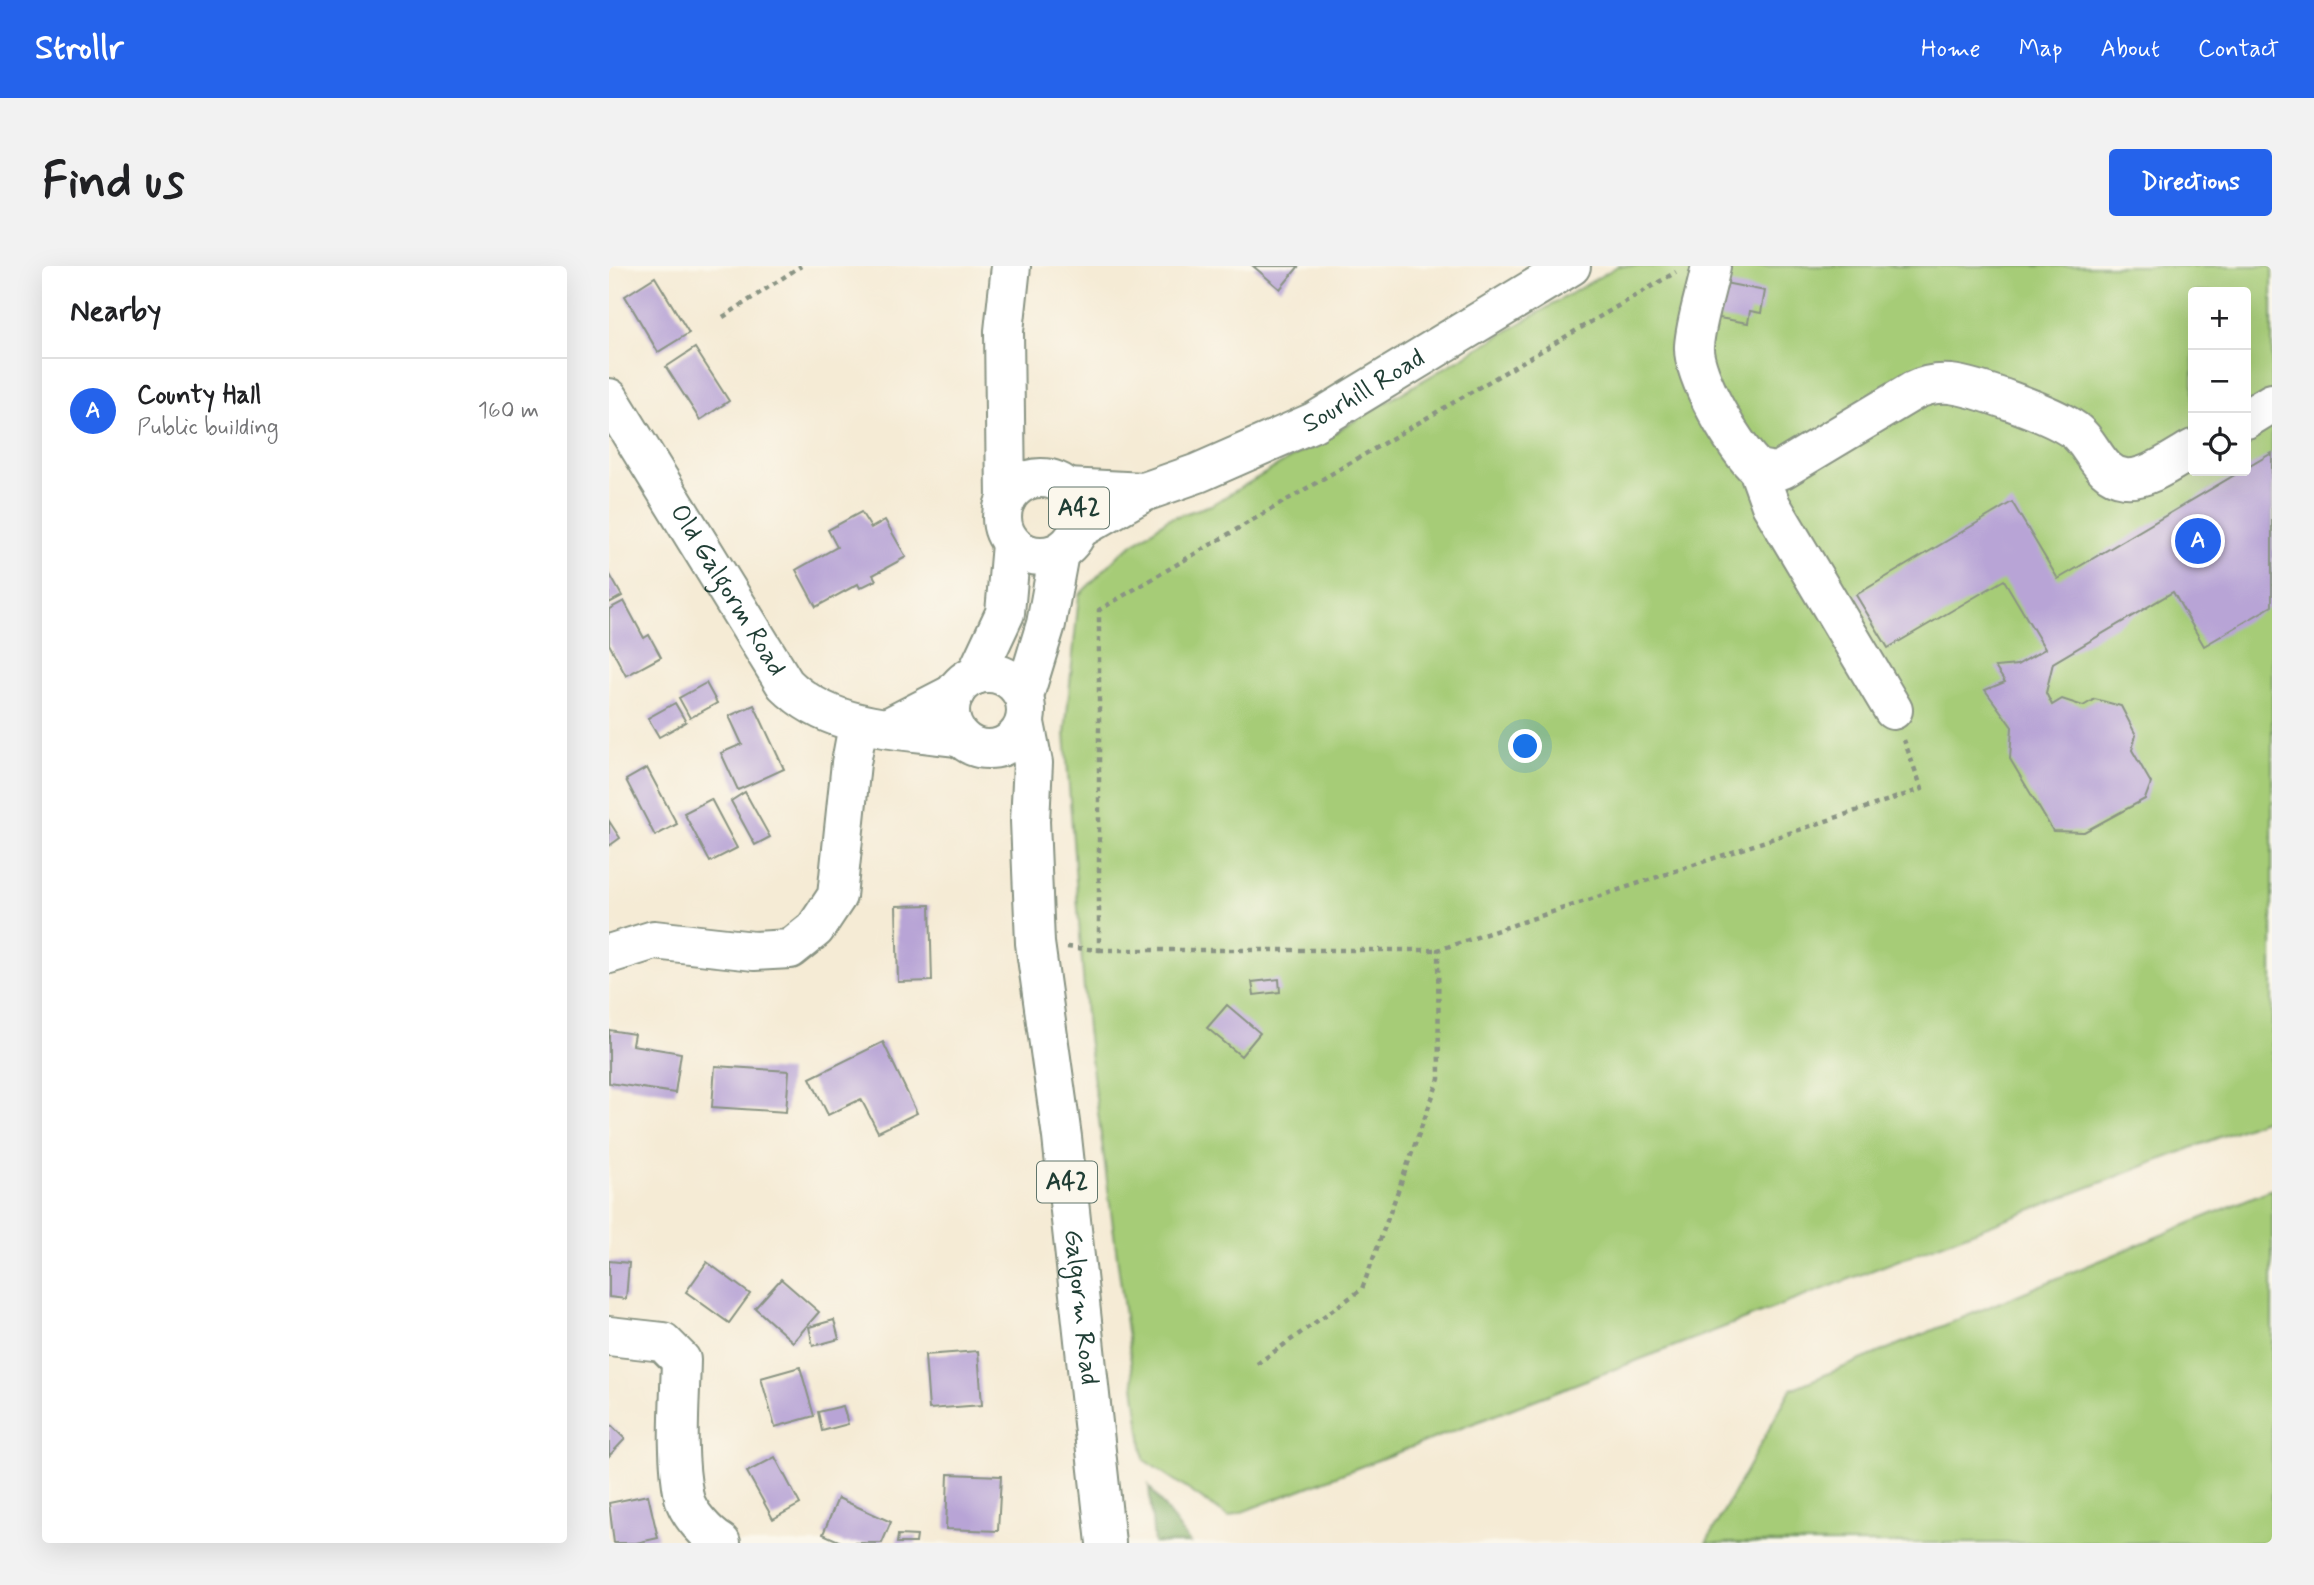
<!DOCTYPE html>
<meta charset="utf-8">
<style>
:root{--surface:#fff;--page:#f2f2f2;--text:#202124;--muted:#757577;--line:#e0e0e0;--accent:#2563eb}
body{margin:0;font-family:Mynerve,sans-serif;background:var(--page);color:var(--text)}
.controls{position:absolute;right:21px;top:21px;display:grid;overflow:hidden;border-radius:7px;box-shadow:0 7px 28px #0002}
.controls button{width:63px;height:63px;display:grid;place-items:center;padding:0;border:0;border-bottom:2px solid var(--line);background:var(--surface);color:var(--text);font:35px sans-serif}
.you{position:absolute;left:917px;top:481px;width:24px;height:24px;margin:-18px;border:5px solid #fff;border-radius:50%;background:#1a73e8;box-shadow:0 0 0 10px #1a73e833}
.badge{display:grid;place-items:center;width:46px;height:46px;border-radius:50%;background:var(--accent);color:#fff;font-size:23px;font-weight:700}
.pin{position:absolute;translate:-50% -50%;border:4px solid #fff;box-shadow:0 2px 7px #0006}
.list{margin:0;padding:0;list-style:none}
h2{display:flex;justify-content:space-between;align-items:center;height:91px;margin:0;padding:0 28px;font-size:30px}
h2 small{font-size:23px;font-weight:400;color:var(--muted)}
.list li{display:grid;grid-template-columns:46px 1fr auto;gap:21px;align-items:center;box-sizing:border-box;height:105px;padding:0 28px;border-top:2px solid var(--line)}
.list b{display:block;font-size:26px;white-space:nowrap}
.list p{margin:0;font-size:23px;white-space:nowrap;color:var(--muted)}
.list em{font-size:23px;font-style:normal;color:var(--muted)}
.icon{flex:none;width:38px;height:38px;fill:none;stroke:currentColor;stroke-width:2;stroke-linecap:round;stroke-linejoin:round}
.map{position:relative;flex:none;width:1663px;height:1277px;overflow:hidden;border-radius:7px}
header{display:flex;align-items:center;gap:42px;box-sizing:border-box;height:98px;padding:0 35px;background:var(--accent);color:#fff}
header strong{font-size:33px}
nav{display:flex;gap:38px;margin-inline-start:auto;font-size:24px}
.intro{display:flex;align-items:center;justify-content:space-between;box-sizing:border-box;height:168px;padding:0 42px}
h1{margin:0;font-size:49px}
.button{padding:18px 32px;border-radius:7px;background:var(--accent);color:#fff;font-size:24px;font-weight:700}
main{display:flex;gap:42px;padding:0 42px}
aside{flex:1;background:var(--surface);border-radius:7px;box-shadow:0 7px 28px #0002}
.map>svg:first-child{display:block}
.green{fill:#a6cc77;stroke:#628456;stroke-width:2;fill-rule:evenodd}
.forest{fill:#84b068;stroke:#52764e;stroke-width:2}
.building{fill:#b8a4d6}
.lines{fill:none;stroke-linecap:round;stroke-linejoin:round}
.minor-casing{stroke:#8a9484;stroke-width:42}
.major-casing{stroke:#8a9484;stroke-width:42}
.path{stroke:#8a9484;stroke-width:4.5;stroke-dasharray:5 5;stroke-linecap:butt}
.minor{stroke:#fff;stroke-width:38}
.major{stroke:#fff;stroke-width:38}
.labels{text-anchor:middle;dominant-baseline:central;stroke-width:5;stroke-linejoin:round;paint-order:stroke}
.shield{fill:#fbf7ec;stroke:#61756b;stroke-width:2}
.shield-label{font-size:24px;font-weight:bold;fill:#1f3d34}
.street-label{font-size:26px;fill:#1f3d34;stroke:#fbf7ec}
</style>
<header>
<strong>Strollr</strong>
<nav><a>Home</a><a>Map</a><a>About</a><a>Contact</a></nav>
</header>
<div class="intro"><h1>Find us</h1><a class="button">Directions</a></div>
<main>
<aside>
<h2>Nearby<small></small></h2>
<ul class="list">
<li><span class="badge">A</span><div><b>County Hall</b><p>Public building</p></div><em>160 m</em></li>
</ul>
</aside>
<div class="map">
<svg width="1663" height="1277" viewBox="0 0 1663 1277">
<rect width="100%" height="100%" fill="#fbf7ec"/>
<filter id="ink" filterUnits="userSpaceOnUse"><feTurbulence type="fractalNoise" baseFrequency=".0143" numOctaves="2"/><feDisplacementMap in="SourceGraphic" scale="14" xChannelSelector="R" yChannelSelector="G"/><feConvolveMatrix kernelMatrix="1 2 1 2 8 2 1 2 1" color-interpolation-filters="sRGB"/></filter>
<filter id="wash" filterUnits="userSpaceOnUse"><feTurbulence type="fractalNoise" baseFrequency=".00686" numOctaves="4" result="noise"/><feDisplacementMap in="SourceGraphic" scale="28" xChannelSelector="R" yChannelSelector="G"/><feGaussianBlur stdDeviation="1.57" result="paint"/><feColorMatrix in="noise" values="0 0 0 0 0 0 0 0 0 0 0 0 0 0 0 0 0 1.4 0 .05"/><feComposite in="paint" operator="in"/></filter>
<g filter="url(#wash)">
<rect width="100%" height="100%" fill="#f5ebd5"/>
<g class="green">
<path d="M1009,0H1663V851L620,1251L535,1194L478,764L456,467L470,329L513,286L559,253L602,239ZM1584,26H1637V205H1584Z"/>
<path d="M1663,923V1277H1097L1182,1123Z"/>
</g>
<path class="forest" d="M540,1220L581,1277H545Z"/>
<g id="blocks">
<g class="building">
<path d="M644,0H690L671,23Z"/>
<path d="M46,11L80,67L49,86L16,30Z"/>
<path d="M1116,17L1156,25L1152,47L1141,45L1139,57L1110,52Z"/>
<path d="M86,82L120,135L91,154L57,101Z"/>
<path d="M1663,187V340L1595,380L1564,326L1444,397L1437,427L1443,439L1453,433L1474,440L1486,433L1512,440L1527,469L1523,484L1542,517L1536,533L1475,566L1444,565L1401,493L1403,461L1376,424L1396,416L1386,401L1408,399L1436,383L1395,314L1279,382L1247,329L1403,236L1449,313Z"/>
<path d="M252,246L262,262L276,254L297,291L264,309L267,314L251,322L249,318L207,341L187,304L228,281L219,264Z"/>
<path d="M0,307L13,330L0,337Z"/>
<path d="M15,335L35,372L40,369L52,391L17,410L0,378V343Z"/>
<path d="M97,417L108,437L81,452L70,432Z"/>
<path d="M66,437L77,456L50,471L39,452Z"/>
<path d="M145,439L175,503L129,524L112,487L133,478L120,450Z"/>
<path d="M38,502L68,558L46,570L17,514Z"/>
<path d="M136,526L161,571L146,579L122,535Z"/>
<path d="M102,533L128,582L101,596L75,547Z"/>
<path d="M0,555L11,572L0,580Z"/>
<path d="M321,639L323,715L289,716L287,640Z"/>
<path d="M670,713L671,726L645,729L643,716Z"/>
<path d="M618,739L651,767L632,790L598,762Z"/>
<path d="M0,764L25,768L23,779L72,787L66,827L0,817Z"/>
<path d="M274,776L308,847L269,866L252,833L219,849L201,812Z"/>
<path d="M106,800L180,805L177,846L103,841Z"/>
<path d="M0,995L20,997L17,1033L0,1031Z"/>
<path d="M98,996L141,1028L120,1057L77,1026Z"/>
<path d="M172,1013L210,1046L184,1076L146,1042Z"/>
<path d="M225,1054L230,1073L204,1080L200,1061Z"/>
<path d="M369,1085L373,1139L320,1143L316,1089Z"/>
<path d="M191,1101L205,1150L166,1161L152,1112Z"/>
<path d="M234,1140L239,1158L213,1165L209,1146Z"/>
<path d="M0,1157L16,1173L0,1190Z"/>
<path d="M166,1191L191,1238L164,1253L138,1206Z"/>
<path d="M339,1208L392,1210L389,1265L337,1263Z"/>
<path d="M39,1229L49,1272L27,1277H5L0,1237Z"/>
<path d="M229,1232L282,1256L273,1277H234L214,1268Z"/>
<path d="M289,1269L308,1270L307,1277H288Z"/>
</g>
</g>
</g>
<g filter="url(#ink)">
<use href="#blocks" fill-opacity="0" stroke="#8a9484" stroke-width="2"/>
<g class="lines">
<defs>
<g id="minor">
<path d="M1102,0C1097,27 1087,53 1085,80C1083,109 1127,185 1149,203L1166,206L1174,203L1304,125C1316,119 1327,117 1341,118C1368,121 1439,147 1462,162C1484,175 1488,209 1516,212C1537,215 1566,193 1584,183"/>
<path id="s1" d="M0,132L176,418C223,465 289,462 352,472"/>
<path d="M1637,153L1663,137"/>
<path d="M1149,203L1162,239L1284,444"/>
<path d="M458,222L535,226"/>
<path id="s2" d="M470,263L535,226L589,207L705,156L962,0"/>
<path d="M280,461L346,427"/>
<path d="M0,688L45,674L145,685L181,683L206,663L228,630L242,497L249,459"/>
<path d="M0,1070L54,1076L72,1094C71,1138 66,1187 75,1231C78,1247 99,1269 112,1277"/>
</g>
<g id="major">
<circle cx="432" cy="251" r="39"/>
<path d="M397,234L395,65L402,0"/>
<circle cx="379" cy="445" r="38"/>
<path d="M367,409L396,347L402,278"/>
<path d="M415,430L437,358L450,287"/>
<path id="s3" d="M416,457L424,497L421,555L426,677L453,871L497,1277"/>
</g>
</defs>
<use href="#minor" class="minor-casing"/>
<use href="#major" class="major-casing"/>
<g class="path">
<path d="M114,51L192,0"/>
<path d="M458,681L490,684V344L1067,6"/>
<path d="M490,684H829"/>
<path d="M648,1098L753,1023L830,813L829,684L1313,523L1295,474"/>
</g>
<use href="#minor" class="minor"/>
<use href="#major" class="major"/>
</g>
</g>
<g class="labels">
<g class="shield">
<rect x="440" y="221.5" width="60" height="41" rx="5"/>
<rect x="428" y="895.5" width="60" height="41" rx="5"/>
</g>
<g class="shield-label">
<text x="470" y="242">A42</text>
<text x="458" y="916">A42</text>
</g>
<g class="street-label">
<text stroke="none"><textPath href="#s2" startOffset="317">Sourhill Road</textPath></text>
<text stroke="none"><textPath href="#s1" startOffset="226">Old Galgorm Road</textPath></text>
<text stroke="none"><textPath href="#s3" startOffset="588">Galgorm Road</textPath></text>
</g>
</g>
</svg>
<div class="controls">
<button>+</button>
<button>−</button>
<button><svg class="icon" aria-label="locate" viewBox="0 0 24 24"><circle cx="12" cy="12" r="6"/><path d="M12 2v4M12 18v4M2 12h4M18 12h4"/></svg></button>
</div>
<div class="you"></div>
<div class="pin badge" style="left:1589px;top:275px">A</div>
</div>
</main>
